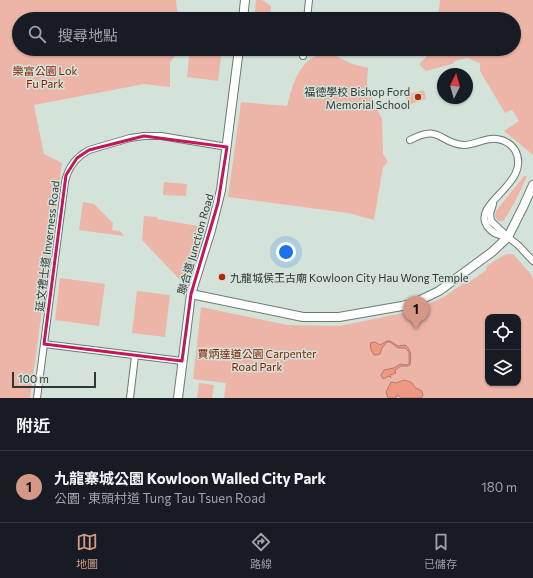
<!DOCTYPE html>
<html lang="zh-TW">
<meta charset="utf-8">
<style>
:root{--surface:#171b24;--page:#20242c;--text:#f1f3f6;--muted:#9ea1a6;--line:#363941;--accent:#d59887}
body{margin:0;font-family:Commissioner,"Noto Sans TC",sans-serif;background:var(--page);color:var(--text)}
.controls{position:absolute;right:12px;bottom:12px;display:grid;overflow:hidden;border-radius:8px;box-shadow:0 1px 3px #0004}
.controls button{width:36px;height:36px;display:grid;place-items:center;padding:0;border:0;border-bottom:1px solid var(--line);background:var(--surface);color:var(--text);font:20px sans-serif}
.compass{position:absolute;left:437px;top:68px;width:36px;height:36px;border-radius:50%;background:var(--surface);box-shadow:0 1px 3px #0004;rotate:5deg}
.scale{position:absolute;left:12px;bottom:10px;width:84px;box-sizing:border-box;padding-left:4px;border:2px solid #313734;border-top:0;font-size:11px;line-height:14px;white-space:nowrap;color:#313734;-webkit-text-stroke:3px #d4e3da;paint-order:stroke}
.you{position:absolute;left:286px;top:252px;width:14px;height:14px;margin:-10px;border:3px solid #fff;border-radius:50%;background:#1a73e8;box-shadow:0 0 0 6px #1a73e833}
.badge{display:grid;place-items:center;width:26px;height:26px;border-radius:50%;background:var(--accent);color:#111;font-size:13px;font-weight:700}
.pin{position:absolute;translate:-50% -33px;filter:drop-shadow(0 1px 2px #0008)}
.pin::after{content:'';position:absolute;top:21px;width:14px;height:12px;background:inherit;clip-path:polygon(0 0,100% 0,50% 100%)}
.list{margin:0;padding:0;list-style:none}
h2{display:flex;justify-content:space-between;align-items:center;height:52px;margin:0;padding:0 16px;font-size:17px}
h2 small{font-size:13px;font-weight:400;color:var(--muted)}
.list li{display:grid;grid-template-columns:26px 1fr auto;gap:12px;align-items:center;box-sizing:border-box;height:72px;padding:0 16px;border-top:1px solid var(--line)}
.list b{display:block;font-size:15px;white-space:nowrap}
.list p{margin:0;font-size:13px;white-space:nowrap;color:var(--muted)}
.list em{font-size:13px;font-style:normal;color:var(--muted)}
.icon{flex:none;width:22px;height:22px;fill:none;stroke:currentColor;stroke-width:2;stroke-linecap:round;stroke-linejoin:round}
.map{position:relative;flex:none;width:533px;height:398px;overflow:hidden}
.search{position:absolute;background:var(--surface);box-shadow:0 1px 3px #0004;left:12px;right:12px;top:12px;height:44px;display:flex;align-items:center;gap:10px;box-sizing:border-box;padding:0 14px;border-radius:22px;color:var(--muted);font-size:15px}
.sheet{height:124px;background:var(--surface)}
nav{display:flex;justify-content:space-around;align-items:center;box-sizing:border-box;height:56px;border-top:1px solid var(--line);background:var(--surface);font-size:11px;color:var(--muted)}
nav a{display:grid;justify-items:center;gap:2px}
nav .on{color:var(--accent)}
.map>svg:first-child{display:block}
.green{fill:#ecb5a7;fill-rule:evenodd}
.water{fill:#ee9883;stroke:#b57b6b}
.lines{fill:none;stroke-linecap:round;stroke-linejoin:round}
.minor-casing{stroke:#6d7a72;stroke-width:8}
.major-casing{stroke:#6d7a72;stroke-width:10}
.minor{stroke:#fff;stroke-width:6}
.major{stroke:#fff;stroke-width:8}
.marked{fill:none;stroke:#c2185b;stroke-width:3;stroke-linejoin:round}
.poi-dot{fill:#b32900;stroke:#d4e3da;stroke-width:1.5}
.labels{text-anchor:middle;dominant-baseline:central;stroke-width:3;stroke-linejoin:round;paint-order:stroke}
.park-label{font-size:11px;fill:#7f1b01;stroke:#d4e3da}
.poi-label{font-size:11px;fill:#313734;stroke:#d4e3da;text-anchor:end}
.street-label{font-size:11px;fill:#313734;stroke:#d4e3da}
</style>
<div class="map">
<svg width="533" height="398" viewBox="0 0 533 398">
<rect width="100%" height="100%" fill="#d4e3da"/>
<g class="green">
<path d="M0,0H176L178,18L19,19V49H178V52L170,62V87L144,84L34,105L44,154L62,163L30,398H0Z"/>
<path d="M256,0H262L271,6L270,19H254Z"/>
<path d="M440,0H533V155L504,131L519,121L512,110L505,113L480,71V63L467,58L455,61L452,64L426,71L419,64L434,49H514V19H438Z"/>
<path d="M190,49H222L218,81L187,77Z"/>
<path d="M319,55L336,56L352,64L368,68L367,83L369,92L382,119L383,154L388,162L383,167L374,220L348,213L228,197L241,102L287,106C292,88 298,61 319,55Z"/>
<path d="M424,90L426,99L408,105L405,95Z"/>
<path d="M524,176H527C520,192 513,207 503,221H498L495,217L496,211Z"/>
<path d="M164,182L187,184L186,196L163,195Z"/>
<path d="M83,202L94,204L113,223L112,230L120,231L124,236L79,230Z"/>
<path d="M144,216L157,217V219L204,227C199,247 188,265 185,285L142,240Z"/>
<path d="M507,254H513L531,274L533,280V398H224L226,383L193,379L201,307L287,325L339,326L403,313L419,308L444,297L462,284L468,283L486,270L487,266L502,256ZM488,317H518V383H488Z"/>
<path d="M60,278L105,284L99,326L55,320Z"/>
<path d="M137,291L170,295L165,337L132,333Z"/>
<path d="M199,383L214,385L212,398H197Z"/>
</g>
<g class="water">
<path d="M387,341H390L398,346L405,345C412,350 411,357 410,365L408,366H401L395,370L396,373L390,375L391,378L389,376L383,379L381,375L384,370L394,368L400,364L407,365L409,363V352L405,348H398L390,342H387L382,348L380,354L377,355H374L371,350L370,343L375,342L380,345Z"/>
<path d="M404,380L411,382L416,388L422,391L423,396L421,398H402L397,395L396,398H388L386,392L391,382L396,383Z"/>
</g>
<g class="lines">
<defs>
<g id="minor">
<path d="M307,19L309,0"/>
<path d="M303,49V56"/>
<path d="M410,140C441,123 439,144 464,145C476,145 486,137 497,139C504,140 511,144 515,150C533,183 471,203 487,226C493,234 498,235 508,237"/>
<path d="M493,204L490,214L491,221L508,237L518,245L533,261"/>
<path d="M44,344L182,361"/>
<path d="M37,398L65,182C68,167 76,157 89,150L130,138L144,136H161L227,147"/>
<path d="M130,398L135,356"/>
</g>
<g id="major">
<path d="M243,19L245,0"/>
<path d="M191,294L303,317H339L402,306L414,303L439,291L492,252L508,237L524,205L533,185"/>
<path d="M178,398L191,294L211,230L221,190L239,49"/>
</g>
</defs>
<use href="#minor" class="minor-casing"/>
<use href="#major" class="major-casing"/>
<use href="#minor" class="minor"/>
<use href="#major" class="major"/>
</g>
<path class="marked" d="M144,136L227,147L218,203L191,294L182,361L44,344L66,175L77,158L89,150Z"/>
<g class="poi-dot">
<circle cx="418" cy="97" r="4"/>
<circle cx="222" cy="277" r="4"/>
</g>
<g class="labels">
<g class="park-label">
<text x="45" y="70">樂富公園 Lok<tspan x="45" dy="13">Fu Park</tspan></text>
<text x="257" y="353">賈炳達道公園 Carpenter<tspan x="257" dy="13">Road Park</tspan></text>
</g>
<g class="poi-label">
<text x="410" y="91">福德學校 Bishop Ford<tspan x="410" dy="13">Memorial School</tspan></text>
<text x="230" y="277" text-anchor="start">九龍城侯王古廟 Kowloon City Hau Wong Temple</text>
</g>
<g class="street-label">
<text transform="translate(195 244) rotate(-74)">聯合道 Junction Road</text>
<text transform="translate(47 246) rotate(-83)">延文禮士道 Inverness Road</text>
</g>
</g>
</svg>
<div class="controls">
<button><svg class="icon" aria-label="locate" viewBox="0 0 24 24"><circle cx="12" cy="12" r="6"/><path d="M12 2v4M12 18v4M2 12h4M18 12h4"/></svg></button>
<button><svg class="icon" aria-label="layers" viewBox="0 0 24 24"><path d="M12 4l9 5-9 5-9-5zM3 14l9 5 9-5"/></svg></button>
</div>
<svg class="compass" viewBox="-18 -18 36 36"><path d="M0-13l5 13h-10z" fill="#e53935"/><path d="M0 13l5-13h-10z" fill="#9ea1a6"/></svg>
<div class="scale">100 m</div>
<div class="you"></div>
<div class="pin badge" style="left:416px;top:329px">1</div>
<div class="search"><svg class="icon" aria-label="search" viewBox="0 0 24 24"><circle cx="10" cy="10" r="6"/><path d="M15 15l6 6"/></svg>搜尋地點</div>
</div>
<section class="sheet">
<h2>附近<small></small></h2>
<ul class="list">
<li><span class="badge">1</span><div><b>九龍寨城公園 Kowloon Walled City Park</b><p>公園 · 東頭村道 Tung Tau Tsuen Road</p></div><em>180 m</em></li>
</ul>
</section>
<nav>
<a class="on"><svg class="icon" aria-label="map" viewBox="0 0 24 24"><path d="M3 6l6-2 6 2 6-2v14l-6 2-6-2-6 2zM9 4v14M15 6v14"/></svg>地圖</a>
<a><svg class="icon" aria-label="directions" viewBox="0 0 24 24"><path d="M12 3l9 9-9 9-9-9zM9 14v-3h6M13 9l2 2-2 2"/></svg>路線</a>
<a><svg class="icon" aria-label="saved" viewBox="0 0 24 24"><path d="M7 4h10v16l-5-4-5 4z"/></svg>已儲存</a>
</nav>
